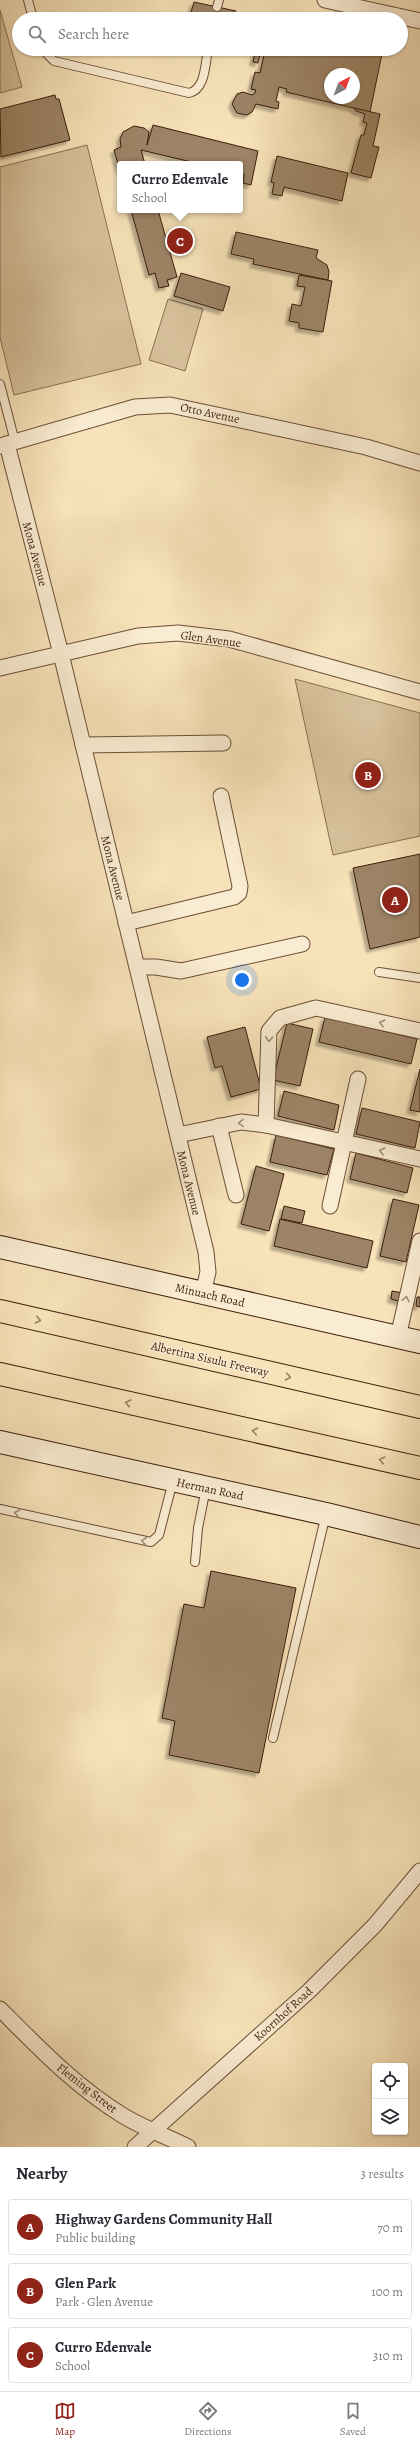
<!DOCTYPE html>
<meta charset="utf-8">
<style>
:root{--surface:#fff;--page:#f7f7f7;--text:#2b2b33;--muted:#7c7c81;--line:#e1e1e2;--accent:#8f2418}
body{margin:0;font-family:Alegreya,serif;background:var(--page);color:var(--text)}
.controls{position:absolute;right:12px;bottom:12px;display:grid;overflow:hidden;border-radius:4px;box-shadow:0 1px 3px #0004}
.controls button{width:36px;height:36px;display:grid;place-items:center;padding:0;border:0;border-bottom:1px solid var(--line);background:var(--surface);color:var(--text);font:20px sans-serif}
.compass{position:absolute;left:324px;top:68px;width:36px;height:36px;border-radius:50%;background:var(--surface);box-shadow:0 1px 3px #0004;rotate:41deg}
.you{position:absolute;left:242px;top:980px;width:14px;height:14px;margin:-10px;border:3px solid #fff;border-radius:50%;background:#1a73e8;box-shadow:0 0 0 6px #1a73e833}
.badge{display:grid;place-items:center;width:26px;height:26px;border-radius:50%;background:var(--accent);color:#fff;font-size:13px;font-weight:700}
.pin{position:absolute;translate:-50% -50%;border:2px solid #fff;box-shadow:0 1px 4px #0006}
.popup{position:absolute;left:117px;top:161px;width:126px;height:52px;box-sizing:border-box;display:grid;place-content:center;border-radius:4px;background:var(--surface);filter:drop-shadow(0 1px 3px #0005);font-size:13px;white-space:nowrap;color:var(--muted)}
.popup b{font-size:15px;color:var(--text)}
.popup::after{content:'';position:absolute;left:50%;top:100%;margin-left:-8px;border:8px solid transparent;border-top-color:var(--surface)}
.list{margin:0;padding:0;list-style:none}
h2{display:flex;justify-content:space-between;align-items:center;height:52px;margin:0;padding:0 16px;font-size:17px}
h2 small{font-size:13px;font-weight:400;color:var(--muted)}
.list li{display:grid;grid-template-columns:26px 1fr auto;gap:12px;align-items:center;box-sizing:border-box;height:56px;margin:0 8px 8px;padding:0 8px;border:1px solid var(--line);border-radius:4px}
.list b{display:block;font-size:15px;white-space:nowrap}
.list p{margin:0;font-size:13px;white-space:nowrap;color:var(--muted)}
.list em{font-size:13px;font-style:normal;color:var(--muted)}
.icon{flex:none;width:22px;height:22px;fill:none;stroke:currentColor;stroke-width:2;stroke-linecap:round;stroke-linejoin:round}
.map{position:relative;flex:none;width:420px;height:2147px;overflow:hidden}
.search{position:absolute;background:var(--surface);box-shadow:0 1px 3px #0004;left:12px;right:12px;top:12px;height:44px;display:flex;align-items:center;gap:10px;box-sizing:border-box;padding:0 14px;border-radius:22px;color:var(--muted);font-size:15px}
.sheet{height:244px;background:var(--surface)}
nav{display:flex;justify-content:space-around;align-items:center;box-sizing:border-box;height:56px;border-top:1px solid var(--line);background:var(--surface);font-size:11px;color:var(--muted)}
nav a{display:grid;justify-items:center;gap:2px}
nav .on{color:var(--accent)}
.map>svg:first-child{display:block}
.green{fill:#d7c19c;stroke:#897054}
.building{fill:#9d8466;stroke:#3b1e0c;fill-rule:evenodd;filter:url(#shadow)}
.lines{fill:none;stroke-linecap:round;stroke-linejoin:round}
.lane-casing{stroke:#6a4f37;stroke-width:10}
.street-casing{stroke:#6a4f37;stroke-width:17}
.secondary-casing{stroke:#3b1e0c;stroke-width:24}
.highway-casing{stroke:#3b1e0c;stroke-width:24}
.lane{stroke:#faecd2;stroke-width:8}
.street{stroke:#faecd2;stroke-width:15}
.secondary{stroke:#faecd2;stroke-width:22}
.highway{stroke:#f7e2b9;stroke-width:22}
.oneway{stroke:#a48f79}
.oneway2{stroke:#998062}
.labels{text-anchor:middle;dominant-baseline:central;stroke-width:3;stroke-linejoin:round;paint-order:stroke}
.street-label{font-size:12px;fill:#3b1e0c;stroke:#faecd2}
</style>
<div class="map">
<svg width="420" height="2147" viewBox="0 0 420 2147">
<defs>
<filter id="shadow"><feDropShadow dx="-3.5" dy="3.5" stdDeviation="1" flood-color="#0004"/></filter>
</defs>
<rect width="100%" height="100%" fill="#f7e2b9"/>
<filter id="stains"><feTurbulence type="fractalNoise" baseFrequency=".005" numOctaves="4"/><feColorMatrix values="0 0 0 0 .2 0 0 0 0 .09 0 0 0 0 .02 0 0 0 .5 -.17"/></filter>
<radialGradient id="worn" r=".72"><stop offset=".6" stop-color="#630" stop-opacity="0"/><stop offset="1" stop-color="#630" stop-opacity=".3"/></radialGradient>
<g class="green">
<path d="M0,10L22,87L0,93Z"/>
<path d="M87,145L141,364L14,395L0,337V167Z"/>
<path d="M168,299L203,309L185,371L149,360Z"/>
<path d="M295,679L420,713V836L333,855Z"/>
</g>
<g class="building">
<path d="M194,2L236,11L234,19L205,15L204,19H189Z"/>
<path d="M256,49H360L382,54L370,112L286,92L287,89L279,87L276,101L279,102L278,109L256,104L252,112L247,115L237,113L232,104L237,94L243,92L252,95L255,93L256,90L251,89L255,72L260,73L264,55L260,54L258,63L253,62ZM330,74H354V98H330Z"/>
<path d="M55,95L56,99H59L70,140L1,157L0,109Z"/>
<path d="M354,108L380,114L373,146L379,147L371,178L351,173L361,135H364L367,123L363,122L365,114L356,111Z"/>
<path d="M153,125L258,151L251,185L243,183L244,174L240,173V164H200L141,150L145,164H120V171L114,150L121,147L120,139L123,132L134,126L144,128L149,132L147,145Z"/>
<path d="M277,156L348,173L342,201L284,187L282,196L272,194L274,183L271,182Z"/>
<path d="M131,210H158L177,277L167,280L169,286L159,288L155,273L149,275Z"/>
<path d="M236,232L318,250L316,258L327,265L329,272L328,280L253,264L254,259L231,254Z"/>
<path d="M181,273L230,287L223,311L174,296Z"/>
<path d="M299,275L332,281L323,332L299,328V323L289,321L292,304L301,306L305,287L297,286Z"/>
<path d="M420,854V937L370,949L353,868Z"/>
<path d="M325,1017L417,1039L411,1064L319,1042Z"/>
<path d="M287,1023L313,1029L300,1086L273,1080Z"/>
<path d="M245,1027L261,1089L231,1097L222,1066L215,1068L207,1037Z"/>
<path d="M420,1069V1112L410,1110Z"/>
<path d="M284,1091L339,1105L334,1130L278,1116Z"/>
<path d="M362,1108L420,1122L415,1148L356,1134Z"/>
<path d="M276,1135L334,1149L327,1175L270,1162Z"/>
<path d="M356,1153L413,1168L407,1193L350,1179Z"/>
<path d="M256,1166L284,1174L269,1231L241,1224Z"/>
<path d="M393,1199L419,1205L406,1262L380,1256Z"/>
<path d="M284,1206L305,1211L302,1223L281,1219Z"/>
<path d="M280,1219L373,1241L367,1268L274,1246Z"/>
<path d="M392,1291L403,1293L401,1302L391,1299Z"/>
<path d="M417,1297H420V1307L416,1306Z"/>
<path d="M211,1571L296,1588L259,1773L169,1755L175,1721L162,1718L184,1604L204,1608Z"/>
</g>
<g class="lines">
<defs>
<g id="lane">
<path d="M28,0L33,19"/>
<path d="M217,7L219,0"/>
<path d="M215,19V17"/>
<path d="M42,49L54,61L189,93C206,89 205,63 208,49"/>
<path d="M0,384L15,442"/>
<path d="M379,972L420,978"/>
<path d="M0,1509L151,1542L159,1535L173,1481"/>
<path d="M195,1562L198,1528L206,1488"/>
<path d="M273,1738L326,1514"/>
</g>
<g id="street">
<path d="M325,0L420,21"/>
<path d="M7,444L61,654L206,1252L208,1272L203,1293"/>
<path d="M0,446L135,407L170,405L366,447L420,463"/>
<path d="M0,668L138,636L178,633L229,639L420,692"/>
<path d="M83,745L223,743"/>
<path d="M126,923L234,897L239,893L240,886L221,796"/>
<path d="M137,967H156L181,971L302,944"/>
<path d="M266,1125L269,1031L280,1018L316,1008L420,1031"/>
<path d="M219,1126L236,1195"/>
<path d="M178,1135L241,1122L266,1125L420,1159"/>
<path d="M330,1206L358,1079"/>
<path d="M398,1337L420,1241"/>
<path d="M0,2009C38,2047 76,2087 122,2115C143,2128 166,2136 188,2147"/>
<path d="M135,2147L309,1991L375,1925L420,1871"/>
</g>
<g id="secondary">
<path d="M0,1247L420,1342"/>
<path d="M0,1442L326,1514L420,1537"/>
</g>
<g id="highway">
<path d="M0,1311L420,1407"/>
<path d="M0,1374L420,1468"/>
</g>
</defs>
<use href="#lane" class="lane-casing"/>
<use href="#street" class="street-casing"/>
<use href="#secondary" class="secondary-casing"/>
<use href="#highway" class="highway-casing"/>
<use href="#lane" class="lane"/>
<use href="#street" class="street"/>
<use href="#secondary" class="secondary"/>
<use href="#highway" class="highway"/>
</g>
<defs><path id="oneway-chevron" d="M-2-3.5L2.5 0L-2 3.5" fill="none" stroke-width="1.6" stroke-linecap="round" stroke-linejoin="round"/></defs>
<g class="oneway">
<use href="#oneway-chevron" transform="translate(382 1023) rotate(-167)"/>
<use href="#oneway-chevron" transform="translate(269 1039) rotate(93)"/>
<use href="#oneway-chevron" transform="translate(241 1123) rotate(179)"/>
<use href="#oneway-chevron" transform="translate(382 1151) rotate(-167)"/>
<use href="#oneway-chevron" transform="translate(406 1299) rotate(-77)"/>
<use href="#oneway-chevron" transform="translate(17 1513) rotate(-167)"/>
<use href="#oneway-chevron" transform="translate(144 1541) rotate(-172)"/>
</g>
<g class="oneway2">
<use href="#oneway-chevron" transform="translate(38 1320) rotate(13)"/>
<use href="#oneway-chevron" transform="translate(288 1377) rotate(13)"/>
<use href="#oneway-chevron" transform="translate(128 1403) rotate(-167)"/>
<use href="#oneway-chevron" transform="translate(255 1431) rotate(-167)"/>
<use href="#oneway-chevron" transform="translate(382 1460) rotate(-167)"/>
</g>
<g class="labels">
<g class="street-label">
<text transform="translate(210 413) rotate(12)">Otto Avenue</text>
<text transform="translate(35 554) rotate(75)">Mona Avenue</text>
<text transform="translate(211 639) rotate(8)">Glen Avenue</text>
<text transform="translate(113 868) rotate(76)">Mona Avenue</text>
<text transform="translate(189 1183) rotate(76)">Mona Avenue</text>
<text transform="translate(210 1295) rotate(13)">Minuach Road</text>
<text transform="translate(210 1359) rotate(13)">Albertina Sisulu Freeway</text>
<text transform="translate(210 1489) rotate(12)">Herman Road</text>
<text transform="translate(283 2014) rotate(-42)">Koornhof Road</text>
<text transform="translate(87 2088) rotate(38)">Fleming Street</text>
</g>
</g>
<rect width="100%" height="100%" filter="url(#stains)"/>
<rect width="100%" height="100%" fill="url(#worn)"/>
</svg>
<div class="controls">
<button><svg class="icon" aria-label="locate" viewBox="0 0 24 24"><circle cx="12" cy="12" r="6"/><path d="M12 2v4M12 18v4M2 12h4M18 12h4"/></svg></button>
<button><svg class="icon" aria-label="layers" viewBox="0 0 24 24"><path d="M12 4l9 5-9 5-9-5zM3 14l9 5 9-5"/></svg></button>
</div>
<svg class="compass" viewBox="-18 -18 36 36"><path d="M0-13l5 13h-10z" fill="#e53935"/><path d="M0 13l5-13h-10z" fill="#7c7c81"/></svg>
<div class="you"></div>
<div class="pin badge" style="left:395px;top:900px">A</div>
<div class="pin badge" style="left:368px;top:775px">B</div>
<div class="pin badge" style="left:180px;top:241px">C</div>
<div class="popup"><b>Curro Edenvale</b>School</div>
<div class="search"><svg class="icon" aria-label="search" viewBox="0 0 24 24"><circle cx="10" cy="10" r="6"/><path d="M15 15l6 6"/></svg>Search here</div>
</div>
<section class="sheet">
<h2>Nearby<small>3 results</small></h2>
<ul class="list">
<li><span class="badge">A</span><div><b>Highway Gardens Community Hall</b><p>Public building</p></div><em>70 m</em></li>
<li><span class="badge">B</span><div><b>Glen Park</b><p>Park · Glen Avenue</p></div><em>100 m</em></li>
<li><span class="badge">C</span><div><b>Curro Edenvale</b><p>School</p></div><em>310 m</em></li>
</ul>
</section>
<nav>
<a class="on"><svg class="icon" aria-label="map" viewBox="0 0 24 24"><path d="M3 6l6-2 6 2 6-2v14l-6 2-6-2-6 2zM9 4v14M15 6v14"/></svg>Map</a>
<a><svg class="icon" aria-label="directions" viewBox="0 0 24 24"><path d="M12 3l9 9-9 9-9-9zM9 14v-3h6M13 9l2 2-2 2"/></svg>Directions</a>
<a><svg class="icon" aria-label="saved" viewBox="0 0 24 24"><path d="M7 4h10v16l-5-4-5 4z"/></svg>Saved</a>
</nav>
